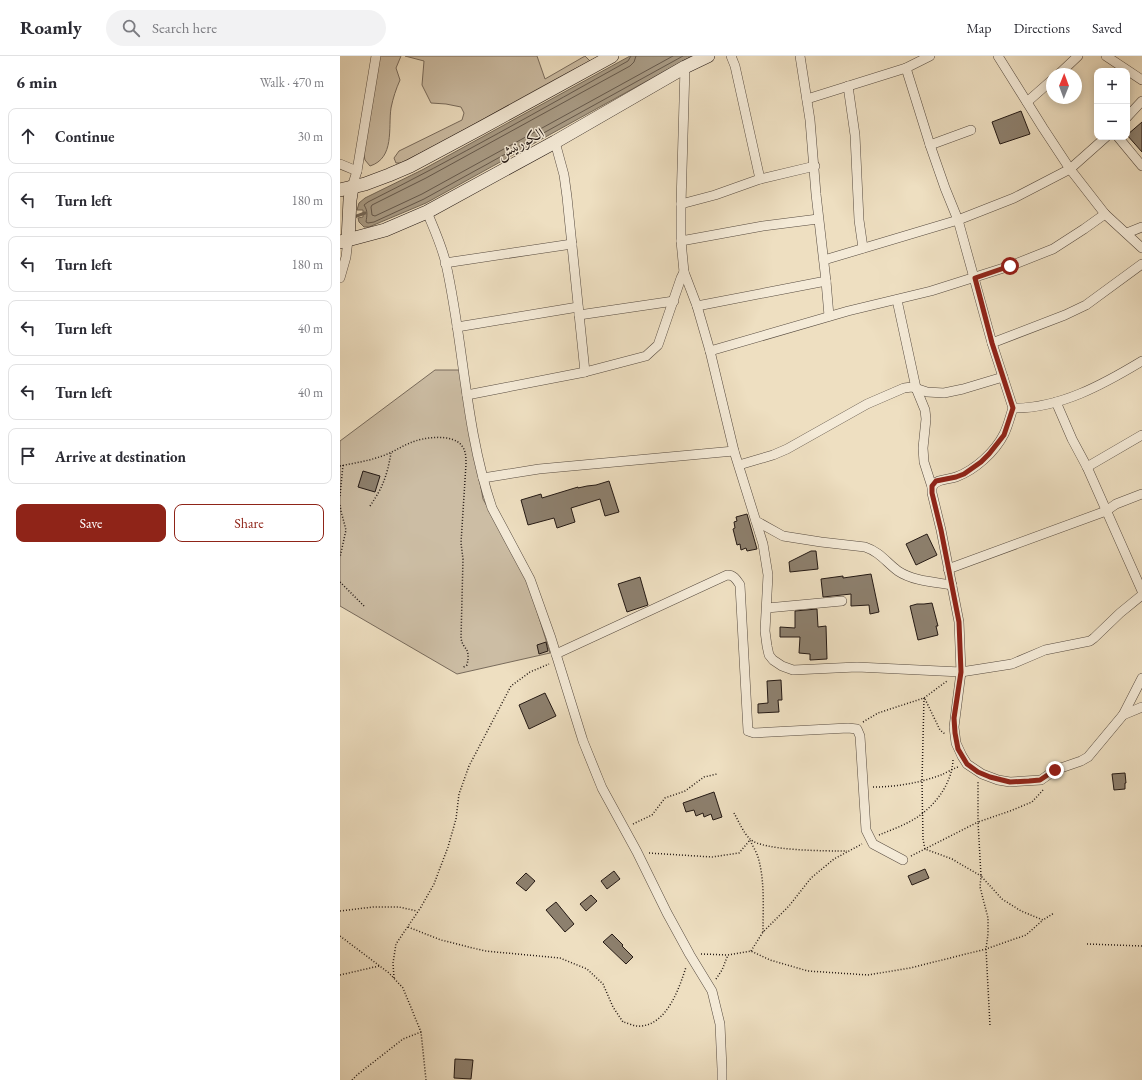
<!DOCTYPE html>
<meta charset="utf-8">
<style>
:root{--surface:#fff;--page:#f2f2f3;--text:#2b2b33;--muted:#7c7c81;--line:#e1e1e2;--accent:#8f2418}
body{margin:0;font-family:"EB Garamond",Amiri,serif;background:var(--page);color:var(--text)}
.controls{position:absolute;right:12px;top:12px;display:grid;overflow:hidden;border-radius:8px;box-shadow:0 2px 10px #0003}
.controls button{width:36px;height:36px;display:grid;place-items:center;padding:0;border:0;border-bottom:1px solid var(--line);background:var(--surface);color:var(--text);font:20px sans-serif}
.compass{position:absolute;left:706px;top:12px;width:36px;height:36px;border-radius:50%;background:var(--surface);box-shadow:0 2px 10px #0003;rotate:1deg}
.stop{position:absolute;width:12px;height:12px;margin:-9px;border:3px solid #8f2418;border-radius:50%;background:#fff}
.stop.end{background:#8f2418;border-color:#fff;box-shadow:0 1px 4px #0008}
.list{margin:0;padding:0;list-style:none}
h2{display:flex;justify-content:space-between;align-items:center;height:52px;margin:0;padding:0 16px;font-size:17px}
h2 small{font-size:13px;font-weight:400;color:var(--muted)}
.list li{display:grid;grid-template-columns:26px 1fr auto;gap:12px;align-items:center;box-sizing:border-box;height:56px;margin:0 8px 8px;padding:0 8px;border:1px solid var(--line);border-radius:8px}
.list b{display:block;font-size:15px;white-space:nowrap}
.list em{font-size:13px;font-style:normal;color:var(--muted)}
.actions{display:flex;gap:8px;padding:12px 16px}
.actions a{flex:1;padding:9px 0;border:1px solid var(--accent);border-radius:8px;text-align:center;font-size:14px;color:var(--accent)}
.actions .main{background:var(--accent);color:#fff}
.icon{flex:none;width:22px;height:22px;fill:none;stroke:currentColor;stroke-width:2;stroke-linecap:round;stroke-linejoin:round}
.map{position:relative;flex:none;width:802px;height:1024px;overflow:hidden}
header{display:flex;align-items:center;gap:24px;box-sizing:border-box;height:56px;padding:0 20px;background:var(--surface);border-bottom:1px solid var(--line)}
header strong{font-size:19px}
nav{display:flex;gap:22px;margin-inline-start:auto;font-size:14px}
.search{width:280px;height:36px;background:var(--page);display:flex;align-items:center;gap:10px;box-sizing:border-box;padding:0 14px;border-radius:22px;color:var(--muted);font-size:15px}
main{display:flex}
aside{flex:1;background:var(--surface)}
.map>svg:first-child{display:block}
.green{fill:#ccbda4;stroke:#786b5c}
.water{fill:#a99c86;stroke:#746858}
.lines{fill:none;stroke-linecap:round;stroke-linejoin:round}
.shore{stroke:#665a4d;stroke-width:1}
.stream{stroke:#746858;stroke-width:3}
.building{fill:#8d806e;stroke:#241914}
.minor-casing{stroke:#564a3f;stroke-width:10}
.secondary-casing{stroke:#241914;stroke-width:14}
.path{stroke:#241914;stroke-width:1.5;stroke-dasharray:1 2;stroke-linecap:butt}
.minor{stroke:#f4ead7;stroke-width:9}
.secondary{stroke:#f4ead7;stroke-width:13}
.route{stroke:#8f2418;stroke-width:5}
.labels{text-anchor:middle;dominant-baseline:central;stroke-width:3;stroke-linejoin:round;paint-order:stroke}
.street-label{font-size:15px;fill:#241914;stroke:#f4ead7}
</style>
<header>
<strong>Roamly</strong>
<div class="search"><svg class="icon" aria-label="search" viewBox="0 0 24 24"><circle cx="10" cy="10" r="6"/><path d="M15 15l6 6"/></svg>Search here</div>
<nav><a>Map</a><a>Directions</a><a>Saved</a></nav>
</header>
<main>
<aside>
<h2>6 min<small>Walk · 470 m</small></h2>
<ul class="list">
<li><svg class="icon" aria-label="ahead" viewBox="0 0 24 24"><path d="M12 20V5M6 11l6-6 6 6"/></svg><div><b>Continue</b></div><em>30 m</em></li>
<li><svg class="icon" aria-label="left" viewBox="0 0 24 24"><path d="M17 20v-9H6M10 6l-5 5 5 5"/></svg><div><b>Turn left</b></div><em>180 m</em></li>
<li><svg class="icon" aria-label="left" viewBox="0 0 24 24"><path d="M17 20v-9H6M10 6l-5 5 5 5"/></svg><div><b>Turn left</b></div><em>180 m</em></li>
<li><svg class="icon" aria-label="left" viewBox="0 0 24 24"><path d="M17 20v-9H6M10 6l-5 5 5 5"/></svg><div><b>Turn left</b></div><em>40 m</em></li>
<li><svg class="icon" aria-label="left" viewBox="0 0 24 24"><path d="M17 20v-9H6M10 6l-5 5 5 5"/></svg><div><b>Turn left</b></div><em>40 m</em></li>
<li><svg class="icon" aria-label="arrive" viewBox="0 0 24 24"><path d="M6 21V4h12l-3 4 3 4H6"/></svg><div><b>Arrive at destination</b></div></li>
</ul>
<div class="actions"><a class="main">Save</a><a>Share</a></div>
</aside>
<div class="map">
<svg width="802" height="1024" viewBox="0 0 802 1024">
<rect width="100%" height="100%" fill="#eedfc1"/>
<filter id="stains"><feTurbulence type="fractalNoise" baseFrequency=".005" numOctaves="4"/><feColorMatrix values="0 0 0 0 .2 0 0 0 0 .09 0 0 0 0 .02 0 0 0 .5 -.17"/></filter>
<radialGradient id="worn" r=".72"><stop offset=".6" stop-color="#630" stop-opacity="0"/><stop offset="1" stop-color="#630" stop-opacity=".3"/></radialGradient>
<g class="green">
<path d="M39,0H61L56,12L60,24C56,33 53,42 51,52C48,72 55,102 30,110L25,104L23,95Z"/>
<path d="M65,0H197L205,23L245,0L250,5C186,38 125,75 61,107H56L54,102L59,95L122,64L124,57L121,51L106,48L91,47L82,29L84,5Z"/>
<path d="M95,314H120L143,443L187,523L210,597L117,618L0,550V385Z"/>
</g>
<path class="water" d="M290,0H352L86,147L29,171H24L19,166L18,162L23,161V154H17L19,147L25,142L82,114Z"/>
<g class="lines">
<g class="shore">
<path d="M291,0L288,5C202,53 116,102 28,146L24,149C28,155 27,159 26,166L28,167L34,166L84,143L343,0"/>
<path d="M296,0L294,6L290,10L86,122L32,149L31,151L32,159L35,160L82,138L333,0"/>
</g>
<path class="stream" d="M14,161L25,157"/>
</g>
<g class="building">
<path d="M681,55L690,78L660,88L652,66Z"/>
<path d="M802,66V96L787,79Z"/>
<path d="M23,415L40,420L35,436L18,431Z"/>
<path d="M269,425L279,456L265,460L260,443L231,452L235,466L217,472L214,462L188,469L181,444L201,438L202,442L238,431V432L247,430L256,429Z"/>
<path d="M407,458L417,493L407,495L406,492L401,494L400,488L397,489L393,473L395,472L394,466L397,465L396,461Z"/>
<path d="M587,478L597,499L576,509L566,488Z"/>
<path d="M471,495H476L478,513L450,516L449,506Z"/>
<path d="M531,518L539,556L530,558L529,549L511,550V538L483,541L481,523L503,520V522Z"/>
<path d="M300,521L308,549L287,556L278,528Z"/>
<path d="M592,547L598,570H596L598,579L578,584L570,550L577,548H584Z"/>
<path d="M477,553L478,571L486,570L487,603L470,604V598L459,597L460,581H440V571L455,572V555Z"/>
<path d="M206,586L208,595L199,598L197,589Z"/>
<path d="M441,624L442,644H438L439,656L418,657V648L428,647L427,625Z"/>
<path d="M205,637L216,660L189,673L179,649Z"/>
<path d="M785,717L786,727H785V733L774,734L772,718Z"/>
<path d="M374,736L382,761L373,764L371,758L364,761L363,757L356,760L354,754L346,756L343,747Z"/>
<path d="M585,813L589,822L572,829L568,820Z"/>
<path d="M274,815L280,823L267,833L261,825Z"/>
<path d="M186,817L195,825L186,835L176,827Z"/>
<path d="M251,839L257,845L246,855L240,848Z"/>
<path d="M216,846L234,868L225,876L206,854Z"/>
<path d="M272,878L283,889L282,890L293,901L286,908L263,886Z"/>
<path d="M115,1003L133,1004L131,1023L114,1022Z"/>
</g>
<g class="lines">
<defs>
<g id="minor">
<path d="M391,0L395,10L420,123"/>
<path d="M658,0L703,72L730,113L765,158L802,192"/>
<path d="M766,0L802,24"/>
<path d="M345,11L341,148V185L344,216L357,250L370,295L394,395L423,488L428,519L425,575L427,590L429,599L433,604L442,610L453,614L517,611L621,616L672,608L705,594L750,585L754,582L780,557L802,539"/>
<path d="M566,12L590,89L605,132L618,164L652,287L673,352C719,353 764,328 802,305"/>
<path d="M719,18L738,0"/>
<path d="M508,30L515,79L519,164L523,192"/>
<path d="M467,43L566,12L590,0"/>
<path d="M687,46L712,24"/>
<path d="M787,61L802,45"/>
<path d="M778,81L802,110"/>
<path d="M215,86L224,119L227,141L245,316"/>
<path d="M590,89L631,74"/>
<path d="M0,108L17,115"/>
<path d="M12,131L17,115L36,0"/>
<path d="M341,148L375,139L420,123L475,110"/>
<path d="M87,156C94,173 102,190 106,208C124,288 125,373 152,452L190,523L211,582L243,685L262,732L297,796L327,857L350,899L372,935L380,968L382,1013V1024"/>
<path d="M787,177L802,171"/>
<path d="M341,185L423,170L478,163"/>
<path d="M484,204L618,164L674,142L730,113L766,81"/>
<path d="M105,207L232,188"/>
<path d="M0,222L6,201L8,184"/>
<path d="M486,225L489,260"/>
<path d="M557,244L576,332L585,354L586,363L583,392L584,406L592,431"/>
<path d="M357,250L486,225L476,138L470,64L460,0"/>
<path d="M239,259L334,245"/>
<path d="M117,271L238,251"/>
<path d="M652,287L725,259L746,249L802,208"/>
<path d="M370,295L508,255L591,235L670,210L713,193L744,173L765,158"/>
<path d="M127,339L245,316L306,300L318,289L341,222L344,216"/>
<path d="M716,346L732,383L747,411L802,535"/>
<path d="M673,352C670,361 668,370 664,378C655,396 635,414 616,421C608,424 597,422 592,431V437L601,474L619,566L621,616L614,671L616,687L622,700L627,708L642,718L658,724L670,726L701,724L715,714L741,705L748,701L783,659L802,622"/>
<path d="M399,409L433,399L447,393L527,348L564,332L572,331L587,336L604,337L623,333L663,321"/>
<path d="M747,411L802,379"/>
<path d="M143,422L199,413L394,395"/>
<path d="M416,465L443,480L481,486L525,491C540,496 546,506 558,515C573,525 594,526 612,529"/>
<path d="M608,513L766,455L776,448L802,438"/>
<path d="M427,552L502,545"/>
<path d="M216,598L387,519C394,519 396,523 400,529L408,675L414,677L508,672L517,673L520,680L526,774L533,788L563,804"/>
<path d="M783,659L802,651"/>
</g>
<g id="secondary">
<path d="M0,134L25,128L49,119L70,110L141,72L272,0"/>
<path d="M8,184L10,144L12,131"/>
<path d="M0,186L45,174L87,156L215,86L345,11L368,0"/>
</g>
</defs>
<use href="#minor" class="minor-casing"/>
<use href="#secondary" class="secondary-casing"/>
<g class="path">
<path d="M0,410C14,407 29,405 42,400C52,397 60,391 70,387C83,381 113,377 122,390C126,395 126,402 126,408L121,487L123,503L121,582C123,595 131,590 127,609L122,612"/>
<path d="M0,440L3,409"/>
<path d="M0,449L1,455L6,474L0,501"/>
<path d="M30,450C43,431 47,420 51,397"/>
<path d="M0,526L24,550"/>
<path d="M584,642L582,725L583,783L585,793L612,803L641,820L640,831L648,862V878L646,893L650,970"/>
<path d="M585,643L600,674L605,678"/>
<path d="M523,666L538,657L584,642L607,625"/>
<path d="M533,731C556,731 579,727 601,719C606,717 612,713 618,711"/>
<path d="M703,734L692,746L670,755L638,766L641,820L662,843L681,855L703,864L714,857"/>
<path d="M394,757C398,764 404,778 410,783C422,795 488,795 507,795"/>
<path d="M293,768L312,759L325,742L345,735L364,721L377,718"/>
<path d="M539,779C551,774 565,769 576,762C596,749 612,727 613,704"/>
<path d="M309,797L372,801L399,797L410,784C412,789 416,795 418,801C425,825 423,851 423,876"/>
<path d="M571,800L638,766V726"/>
<path d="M0,855L33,851H59L77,855"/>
<path d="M68,871L101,884L145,895L220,902L247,913L263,928L273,951L283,966C288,967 295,971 301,970C327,968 339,933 346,911"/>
<path d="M0,880L49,917L63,932L81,976L86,1024"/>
<path d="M747,888L802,890"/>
<path d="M411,895L423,876L449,850L471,822L494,803L522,788"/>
<path d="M361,898L388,899"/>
<path d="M0,919L39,910"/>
<path d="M54,922L53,907L56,888L81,851L94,828L108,791L116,763L119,738L129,710L171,630L190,616L209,608"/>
<path d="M376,923L382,914L388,899L411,895L430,904L468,915L528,919L570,912L646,893L686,879L703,864"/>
<path d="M12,1024L17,1019L63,983L81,976"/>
</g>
<use href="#minor" class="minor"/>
<use href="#secondary" class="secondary"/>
</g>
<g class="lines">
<path class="route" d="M670,210L635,222L652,287L673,352L664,379L649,398L641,406L624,418L616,421L596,425L592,430V437L601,474L619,566L621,616L614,662L615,677L618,693L627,708L638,716L650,721L670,726L689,725L700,724L715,714"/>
</g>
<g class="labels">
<g class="street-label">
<text transform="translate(180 87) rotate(-28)">الكورنيش</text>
</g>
</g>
<rect width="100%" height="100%" filter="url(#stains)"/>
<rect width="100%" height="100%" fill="url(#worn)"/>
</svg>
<div class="controls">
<button>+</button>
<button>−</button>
</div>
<svg class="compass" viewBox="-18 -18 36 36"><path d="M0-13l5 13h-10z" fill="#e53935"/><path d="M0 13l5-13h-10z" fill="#7c7c81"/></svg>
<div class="stop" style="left:670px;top:210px"></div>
<div class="stop end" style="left:715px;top:714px"></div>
</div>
</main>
